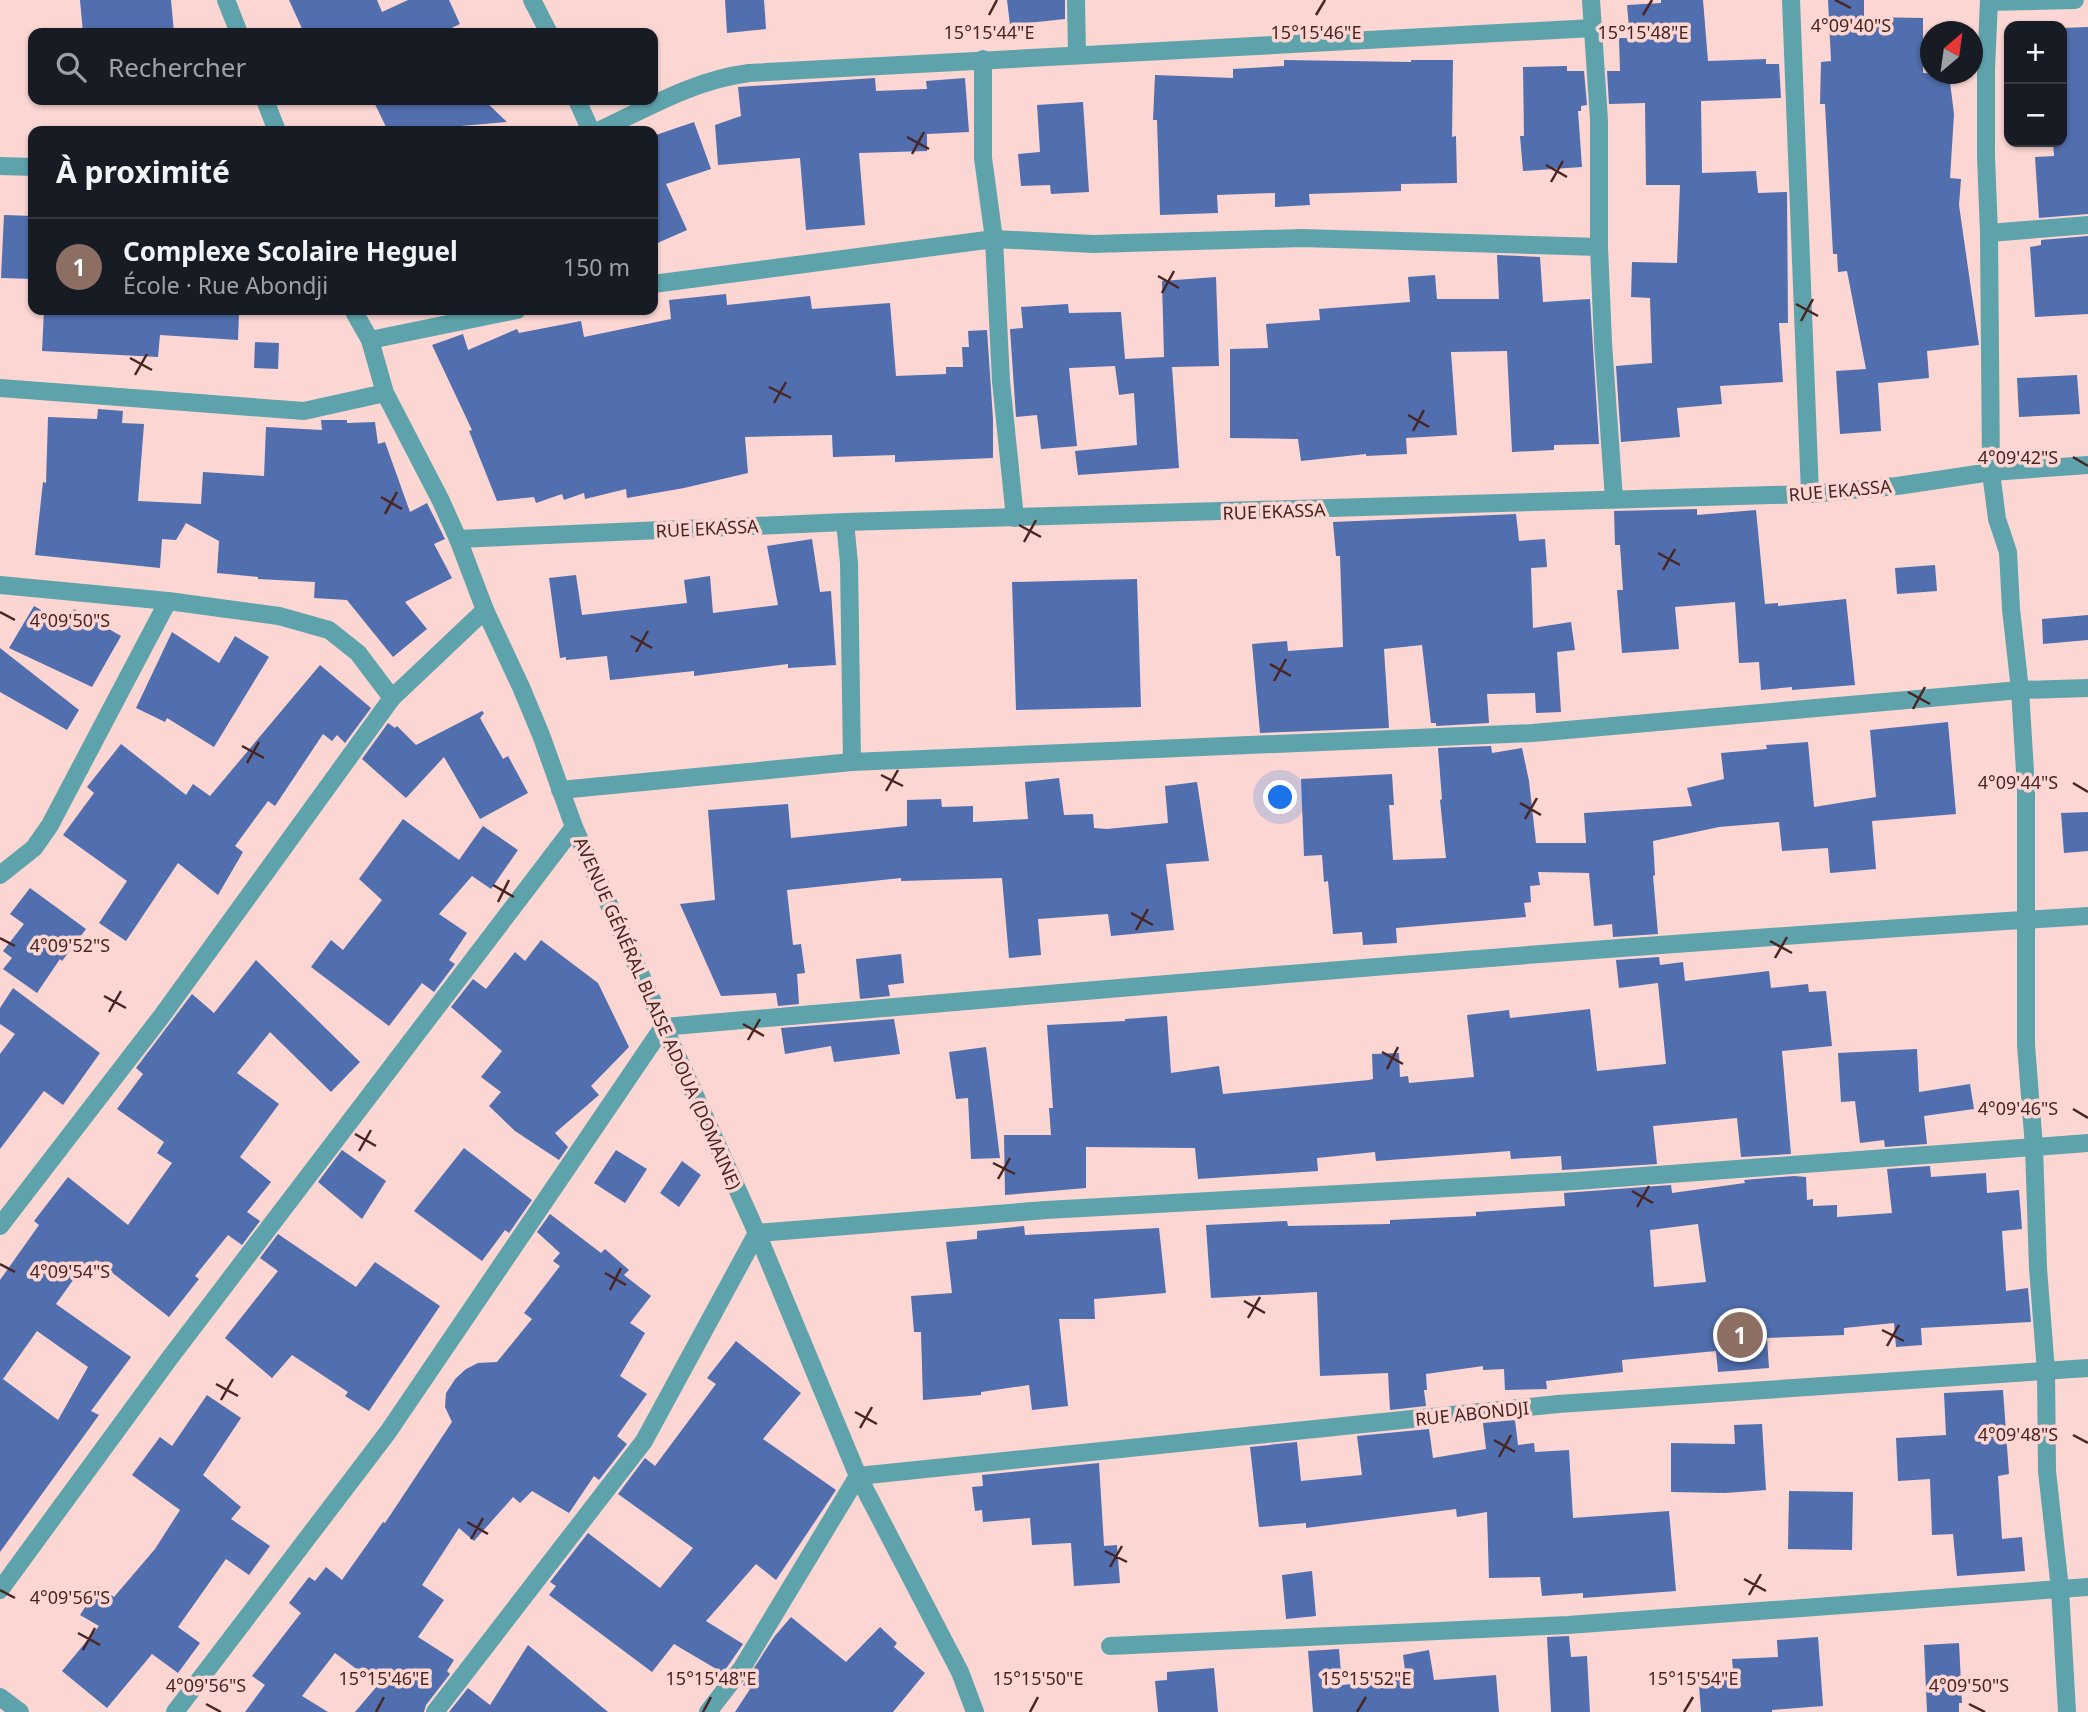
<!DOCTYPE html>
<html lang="fr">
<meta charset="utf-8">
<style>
:root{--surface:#171b24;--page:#20242c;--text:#f1f3f6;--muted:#9ea1a6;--line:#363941;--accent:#2b747b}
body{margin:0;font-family:"Noto Sans",sans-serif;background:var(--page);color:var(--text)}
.controls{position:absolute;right:21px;top:21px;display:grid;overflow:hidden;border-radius:14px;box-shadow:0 2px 5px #0004}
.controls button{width:63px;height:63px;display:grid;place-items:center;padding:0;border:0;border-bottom:2px solid var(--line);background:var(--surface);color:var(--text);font:35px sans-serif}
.compass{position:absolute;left:1920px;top:21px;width:63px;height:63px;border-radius:50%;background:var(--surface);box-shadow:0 2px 5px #0004;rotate:29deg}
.you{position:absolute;left:1281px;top:798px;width:24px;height:24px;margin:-18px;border:5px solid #fff;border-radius:50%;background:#1a73e8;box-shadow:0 0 0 10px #1a73e833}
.badge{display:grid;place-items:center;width:46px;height:46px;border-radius:50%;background:var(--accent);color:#fff;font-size:23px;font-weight:700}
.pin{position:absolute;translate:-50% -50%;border:4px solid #fff;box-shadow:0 2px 7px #0006}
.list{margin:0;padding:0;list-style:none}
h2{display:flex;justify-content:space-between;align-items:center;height:91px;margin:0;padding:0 28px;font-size:30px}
h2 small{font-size:23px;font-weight:400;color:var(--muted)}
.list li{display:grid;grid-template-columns:46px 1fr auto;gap:21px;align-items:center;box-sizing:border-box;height:98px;padding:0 28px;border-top:2px solid var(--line)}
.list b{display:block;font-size:26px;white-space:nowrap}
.list p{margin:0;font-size:23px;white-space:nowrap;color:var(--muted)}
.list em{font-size:23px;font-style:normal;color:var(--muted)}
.icon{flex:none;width:38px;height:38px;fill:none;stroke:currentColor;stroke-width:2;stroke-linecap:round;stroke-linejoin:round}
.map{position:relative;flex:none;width:2088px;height:1712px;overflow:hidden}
.search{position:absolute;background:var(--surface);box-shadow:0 2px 5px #0004;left:28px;top:28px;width:630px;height:77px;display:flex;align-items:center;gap:18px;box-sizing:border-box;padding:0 24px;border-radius:14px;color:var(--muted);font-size:26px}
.panel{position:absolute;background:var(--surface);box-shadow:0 2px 5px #0004;left:28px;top:126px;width:630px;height:189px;border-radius:14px}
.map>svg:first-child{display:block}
.building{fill:#516eae;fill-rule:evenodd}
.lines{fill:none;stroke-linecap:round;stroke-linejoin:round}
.street{stroke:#5ea3ab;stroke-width:18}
.ticks{fill:none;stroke:#482523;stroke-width:2.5}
.labels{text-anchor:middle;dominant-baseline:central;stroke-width:7;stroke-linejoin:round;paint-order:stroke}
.street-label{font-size:18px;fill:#482523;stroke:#fbd6d2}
.ticks-label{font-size:18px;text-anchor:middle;fill:#482523;stroke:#fbd6d2;stroke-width:7;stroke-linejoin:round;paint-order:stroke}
</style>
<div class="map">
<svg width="2088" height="1712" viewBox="0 0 2088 1712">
<rect width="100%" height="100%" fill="#fbd6d2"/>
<g class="building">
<path d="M80,0H171L174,33H83Z"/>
<path d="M289,0H377L382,12L408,0H449L460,24L441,33H304Z"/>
<path d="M725,0H764L766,29L727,33Z"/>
<path d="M1007,0H1065V19L1010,25Z"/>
<path d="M1661,0H1703L1708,61L1766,59V64H1779L1781,98L1701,101L1702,173L1756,171L1758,193L1787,192L1788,323H1779L1783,382L1720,386L1722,404L1677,408L1680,437L1621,442L1616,366L1652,363L1650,298L1631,297L1632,262L1677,263L1680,185H1646L1645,103L1609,104L1607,71H1620L1619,38H1630L1627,5L1661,3Z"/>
<path d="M1828,0H1864V17L1923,18V73L1949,74L1954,114L1950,178L1961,179L1959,205L1979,345L1927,351L1929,378L1878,383L1881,431L1840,434L1836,371L1866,369L1847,271L1838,272L1837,254H1833L1825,104H1820L1821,62L1831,61Z"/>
<path d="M2088,27V214L2039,218L2035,157L2054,156L2053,142H2062V28Z"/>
<path d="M1284,60L1411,62V60H1453L1452,137L1456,136L1457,183L1401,184V191L1309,194L1310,205L1275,207V193L1217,195L1218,213L1160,215L1157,120H1153L1155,75L1233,78V69L1284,66Z"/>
<path d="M1567,66V71H1584L1587,105L1581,106V111H1578L1582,167L1523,171L1520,136H1524L1523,67Z"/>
<path d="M875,78L876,91L927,89L926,81L965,78L969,132L927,134V151L859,153L865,225L806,230L800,158L718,165L715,125L741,116L738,87Z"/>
<path d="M373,100H484L507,122L449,127L439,131H388Z"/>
<path d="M1083,102L1089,192L1051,194L1050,185L1021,186L1018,154L1040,152L1037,105Z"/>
<path d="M694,122L711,169L666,184L687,230L653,245V136Z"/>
<path d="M4,215L33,216V279L1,278Z"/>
<path d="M2088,236V314L2035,317L2030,247L2041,245V240Z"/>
<path d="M1497,255L1540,257L1543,302L1590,299L1599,444L1554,445V450L1512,452L1507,351L1451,352L1457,435L1406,438L1407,454L1366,456V454L1301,461L1298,439L1230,438V349L1268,348L1266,324L1320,320L1319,309L1410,302L1408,277L1435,275L1437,299H1499Z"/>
<path d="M1216,277L1219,366L1172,367L1179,468L1078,475L1075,451L1137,445L1134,393L1119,395L1115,366L1069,368L1077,446L1041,449L1037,415L1016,417L1010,329L1023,328L1021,307L1068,304L1069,313L1121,312L1125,359L1164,357L1162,281Z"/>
<path d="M726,294L727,305L810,296L812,309L890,303L896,376L946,374V367H963L962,347H969L968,331L987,330L993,419V458L895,462V455L833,457L832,435L745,437L748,473L684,488L627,498L626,489L585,499L584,493L564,500L562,494L536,503L534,497L497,501L469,431L472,430L432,345L463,334L468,350L517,329L519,333L581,321L584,337L671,319L669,300Z"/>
<path d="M44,310H229V313H239L238,340L160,335L158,357L42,351Z"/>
<path d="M255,342L279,343L278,369L254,368Z"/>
<path d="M2077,375L2080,414L2019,417L2017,378Z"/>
<path d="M98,409L123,411L122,423L144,424L138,501L201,504L203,472L264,476L266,427L322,430L321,420H347V423L375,422L378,444L385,442L410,512L427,503L445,539L434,544L452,578L405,602L427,629L393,657L347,600L314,598L315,582L258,579V577L217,573L219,541L186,523L176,540L162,539L160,568L35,555L43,482L46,483L48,417L97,419Z"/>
<path d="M1697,509V515L1756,510L1765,604L1778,603V606L1846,599L1855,685L1792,690V687L1761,690L1759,662L1739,663L1735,602L1675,607L1679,649L1622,653L1617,590H1623L1620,545H1615L1614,511Z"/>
<path d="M1516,514L1519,541L1545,539L1547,567L1531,568L1533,628L1571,622L1575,650L1557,652L1561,712L1536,713L1535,693L1487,694L1489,723L1436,726V723H1431L1422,645L1384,649L1389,728L1260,733L1252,644L1287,641L1288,651L1343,647L1340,556H1336L1333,522Z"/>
<path d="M812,539L820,592L831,591L836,665L788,668V664L694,676V671L610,680L607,656L566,660V657L560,658L549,578L576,575L582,615L687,603L684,580L710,576L713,613L778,605L767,546Z"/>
<path d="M1935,565L1937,591L1897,594L1895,568Z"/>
<path d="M1137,579L1141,707L1016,710L1012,582Z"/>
<path d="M34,606L66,624L74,609L121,636L92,687L9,648Z"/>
<path d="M2088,615V640L2043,644L2042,619Z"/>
<path d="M172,632L219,663L235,636L269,657L214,747L167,718L165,722L136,708Z"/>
<path d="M0,648L79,710L67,730L0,692Z"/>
<path d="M320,665L371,708L345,743L337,735L332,741L323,734L275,806L268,801L235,846L243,852L218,895L178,863L126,941L99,923L127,881L63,835L94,793L87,787L121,744L186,795L193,784L210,796Z"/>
<path d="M482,711L484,713L480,718L503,759L508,756L528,793L480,819L444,757L406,798L362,759L388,723L395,728L397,726L416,745Z"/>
<path d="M1948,722L1956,814L1872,821L1876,869L1830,873L1828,848L1782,851L1779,822L1719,827L1653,841L1655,875L1653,876L1658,934L1613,937L1612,924L1594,926L1589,873L1538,872L1540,885L1530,886L1531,902L1524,903L1526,917L1396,928L1397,943L1363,945L1362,932L1333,934L1328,881L1324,882L1322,855L1304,856L1301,779L1392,774L1394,805H1389L1393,860L1446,858L1440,800L1442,799L1438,748L1491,746L1492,753L1522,748L1529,781L1536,843H1586L1584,813L1692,806L1687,788L1724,779L1721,753L1767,749L1766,745L1808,742L1814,807L1876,797L1870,730Z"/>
<path d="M1059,778L1064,815L1093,814L1094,828L1107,829L1168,823L1165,786L1197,782L1209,861L1166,864L1174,930L1111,936L1108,914L1038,919L1041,955L1009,958L1002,878L901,881V878L787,890L793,945L801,944L805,973L797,974L799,1004L778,1006L776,993L721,996L680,904L715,900L708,810L788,804L791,838L907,826V800L941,799L942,807L973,806V822L1028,819L1025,782Z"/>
<path d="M2088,812V851L2064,853L2061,813Z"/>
<path d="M403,819L459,860L483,826L518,850L491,889L472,876L439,914L467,933L449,960L455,964L434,992L422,983L389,1026L311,967L331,940L343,950L382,900L359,879Z"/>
<path d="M30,888L86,929L62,961L60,959L37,993L3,969L12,958L3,951L24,924L10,914Z"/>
<path d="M541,940L598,983L629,1047L591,1086L599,1095L555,1133L568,1147L559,1160L515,1131L489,1106L501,1092L481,1077L502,1051L451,1007L473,979L486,989L515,952L525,961Z"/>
<path d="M901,954L904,983L888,985L890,996L860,999L856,959Z"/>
<path d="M1659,957L1660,965L1683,962L1685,981L1769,971L1771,988L1808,984L1809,992L1826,991L1832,1046L1782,1051L1791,1154L1741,1157L1737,1118L1653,1126L1657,1164L1562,1170L1561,1156L1511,1159L1510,1151L1376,1161L1375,1152L1317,1158L1318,1171L1198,1179L1195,1148L1086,1147V1188L1005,1195L1004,1135H1051L1049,1108H1053L1047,1025L1125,1021V1019L1167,1016L1171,1073L1219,1066L1223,1094L1369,1080L1373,1079L1372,1054L1399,1053L1400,1077L1408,1076L1409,1083L1474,1077L1467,1015L1509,1010L1510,1018L1590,1009L1597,1071L1666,1064L1658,983L1619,988L1616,960Z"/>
<path d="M256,960L360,1062L331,1092L270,1032L237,1073L279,1104L240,1157L271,1182L247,1212L260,1221L242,1245L228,1235L195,1276L199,1279L169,1317L96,1260L91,1266L86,1262L56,1304L131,1357L91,1411L99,1415L0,1552V1280L39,1225L34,1221L68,1177L128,1225L172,1163L157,1153L164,1142L117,1109L143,1074L136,1068L192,994L214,1013ZM37,1331L88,1367L58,1420L3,1379Z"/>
<path d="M13,988L100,1053L63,1105L44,1091L0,1149V1054L15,1034L0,1024V1008Z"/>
<path d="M894,1019L900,1054L834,1062L831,1046L785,1054L781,1028Z"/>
<path d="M986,1047L1000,1158L971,1159L968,1098L956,1099L949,1052Z"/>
<path d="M1917,1049L1919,1092L1970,1084L1974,1109L1924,1116L1927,1144L1885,1147L1884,1140L1860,1143L1855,1101L1841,1102L1838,1053Z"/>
<path d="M464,1148L532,1200L509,1233L505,1230L482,1261L414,1211Z"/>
<path d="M342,1150L386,1181L362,1219L318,1182Z"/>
<path d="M616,1150L647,1169L625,1203L594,1183Z"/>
<path d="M682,1161L701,1175L679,1207L660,1193Z"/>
<path d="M1930,1166L1931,1177L1986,1173L1987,1193L2019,1190L2022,1229L2002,1231L2006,1291L2028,1288L2031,1322L1921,1328L1922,1345L1896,1347L1894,1323L1844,1328V1335L1767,1338L1769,1368L1718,1372L1716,1351L1622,1360L1623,1372L1546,1381L1547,1389L1505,1390L1504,1369L1483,1370V1366L1426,1374L1427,1390H1424L1426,1406L1390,1410L1388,1373L1320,1376L1317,1292L1211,1298L1206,1225L1287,1221L1288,1226L1390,1224V1220L1476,1216V1212L1565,1206L1564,1193L1671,1185L1672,1193L1745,1183L1744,1180L1794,1176L1806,1177L1807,1200L1813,1199V1206L1837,1205V1217L1892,1213L1887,1169ZM1698,1224L1706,1282L1654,1287L1650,1230Z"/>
<path d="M550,1214L601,1253L605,1249L629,1270L624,1275L651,1296L630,1323L645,1333L620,1376L647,1394L617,1436L627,1444L599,1480L594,1476L569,1513L532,1491L520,1503L513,1497L474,1541L459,1528L422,1585L444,1600L418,1637L454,1660L447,1671L450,1674L426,1705L424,1712H355L378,1685L335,1653L302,1696L328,1712H245L265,1685L252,1676L301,1613L289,1603L309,1577L315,1581L326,1567L342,1580L383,1522L385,1523L452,1422L445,1407L446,1393L456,1378L466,1369L478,1363L497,1362L532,1319L524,1313L560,1266L553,1261L560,1253L537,1232Z"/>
<path d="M1024,1226L1025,1235L1159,1228L1166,1293L1094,1299L1095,1319H1059L1068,1406L1032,1410L1029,1385L981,1392V1395L923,1400L921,1332H914L911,1296L952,1293L946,1242L977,1239V1231Z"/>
<path d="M278,1234L356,1287L375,1262L440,1306L369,1411L345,1396L348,1392L292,1355L272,1378L225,1338L278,1271L260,1258Z"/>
<path d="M736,1341L801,1393L763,1439L836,1490L776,1580L756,1564L706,1621L743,1644L723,1673L674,1644L652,1672L549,1595L556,1586L550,1582L588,1533L660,1588L693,1548L618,1494L645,1458L655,1466L716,1384L707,1378Z"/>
<path d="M2003,1390L2009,1474L1998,1476L2002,1539L2022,1537L2025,1571L1957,1576L1953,1534L1932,1535L1930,1479L1898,1481L1896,1438L1946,1435L1944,1393Z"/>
<path d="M207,1395L241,1418L203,1475L241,1507L231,1519L270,1546L249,1575L226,1559L178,1627L200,1643L178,1673L152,1654L107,1708L62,1671L99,1626L80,1615L98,1587L114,1597L155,1549L180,1510L132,1475L160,1437L172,1446Z"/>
<path d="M1515,1420L1518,1445L1534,1443L1535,1452L1569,1450L1573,1518L1669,1511L1676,1591L1583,1598V1593L1542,1596L1540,1577L1489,1578L1487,1512L1457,1517L1456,1509L1306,1528V1523L1259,1527L1250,1447L1297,1442L1301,1481L1362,1475L1357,1436L1429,1429L1433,1458L1486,1449L1483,1423Z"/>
<path d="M1762,1424L1766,1490L1725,1493L1671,1492V1443L1735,1444L1734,1425Z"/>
<path d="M1099,1463L1104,1546L1117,1545L1120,1583L1074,1586L1071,1543L1032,1545L1030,1518L983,1522L982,1510L975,1511L972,1487L983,1486L982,1475Z"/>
<path d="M1789,1491L1853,1492L1852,1550L1788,1549Z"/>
<path d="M1312,1571L1316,1616L1286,1619L1282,1575Z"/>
<path d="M791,1617L846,1662L880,1627L897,1643L894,1647L925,1673L893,1712H735L750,1689L743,1685L774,1637Z"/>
<path d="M1569,1636L1571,1657L1587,1656L1590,1712H1551L1547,1637Z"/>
<path d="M1818,1637L1823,1706L1772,1710V1712H1701L1698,1672L1733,1670L1732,1659L1778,1657L1777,1640Z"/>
<path d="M1959,1643L1962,1703H1959V1712H1927L1924,1645Z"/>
<path d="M528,1645L608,1712H449L468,1688L490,1705Z"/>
<path d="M1339,1649L1342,1685L1406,1678L1403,1655L1429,1650L1434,1680L1496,1675L1499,1712H1313L1308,1651Z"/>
<path d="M1214,1668L1218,1712H1158L1155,1681L1167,1680V1672Z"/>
</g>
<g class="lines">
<g class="street">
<path d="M226,0L239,33"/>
<path d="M532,0L549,33"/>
<path d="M1076,0L1077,54"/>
<path d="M1591,0L1599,120V247L1603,343L1614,499"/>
<path d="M1791,0L1810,494"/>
<path d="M1989,0L1986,70V157L1989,233L1991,472L1997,519L2008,552L2011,609L2020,690L2026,788V1045L2034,1147L2038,1268L2046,1371L2047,1471L2060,1589L2067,1712"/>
<path d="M1989,2L2075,0"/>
<path d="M983,59V158L994,239L1001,381L1015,518"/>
<path d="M265,100L277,131"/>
<path d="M577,100L591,131"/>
<path d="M598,131C647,108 694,80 749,73L1593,28"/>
<path d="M0,166L33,167"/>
<path d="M1989,233L2088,225"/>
<path d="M653,284L994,239L1093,244L1302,238L1599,247"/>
<path d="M353,310L370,340L385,393L441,501L458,539L485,610L521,687L541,735L574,827L757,1233L858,1476L960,1672L975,1712"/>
<path d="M370,340L517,310"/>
<path d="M0,388L304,411L385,393"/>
<path d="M845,522L849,563L852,762"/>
<path d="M458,539L845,522L1810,494L1897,486L1991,472L2088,465"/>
<path d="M0,585L168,601L279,616L329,630L358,653L392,698L485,610"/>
<path d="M560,790L852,762L1533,733L2020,690L2088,688"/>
<path d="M0,875L34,848L50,825L168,601"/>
<path d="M0,1226L161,1017L392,698"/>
<path d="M0,1590L169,1359L574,827"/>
<path d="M1110,1646L1568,1625L2088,1587"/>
<path d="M0,1697L20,1712"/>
<path d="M175,1712L388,1432L663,1027C1138,986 1612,945 2088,916"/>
<path d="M435,1712L644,1441L757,1233L1046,1210L1576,1181L2088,1143"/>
<path d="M708,1712L742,1668L858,1476L1558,1404L2088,1368"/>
</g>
</g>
<path class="ticks" d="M1835,0L1851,8M989,15L997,0M1316,15L1325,0M1643,15L1652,0M907,137L929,149M912,154L924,132M1546,165L1567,177M1551,182L1563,161M1158,276L1179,288M1162,293L1174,271M1796,304L1818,316M1801,321L1813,299M130,358L152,370M135,375L147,354M769,387L791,398M774,403L786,382M1408,415L1429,427M1413,431L1424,410M2073,457L2088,466M381,497L402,509M385,514L397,492M1019,525L1041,537M1024,542L1036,520M1658,553L1680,565M1663,570L1675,549M0,612L15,620M631,636L652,648M636,652L648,631M1270,664L1291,676M1274,681L1286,659M1908,692L1930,704M1913,709L1925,687M242,746L264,758M247,763L259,742M881,775L903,786M2073,783L2088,792M886,791L898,770M1520,803L1541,815M1525,819L1537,798M493,885L514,897M498,902L509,880M1131,913L1153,925M1136,930L1148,909M0,938L15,946M1770,941L1792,953M1775,958L1787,937M104,996L126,1008M109,1012L121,991M743,1024L764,1036M748,1040L760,1019M1382,1052L1403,1064M1387,1069L1398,1047M2073,1109L2088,1118M355,1134L376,1146M359,1151L371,1130M993,1163L1015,1174M998,1179L1010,1158M1632,1191L1653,1203M1637,1207L1649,1186M0,1264L15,1272M605,1273L626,1285M610,1290L621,1268M1244,1301L1265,1313M1248,1318L1260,1297M1882,1330L1904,1341M1887,1346L1899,1325M216,1384L238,1396M221,1400L233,1379M855,1412L877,1424M860,1428L872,1407M2073,1435L2088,1443M1494,1440L1515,1452M1499,1457L1511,1435M467,1522L488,1534M471,1539L483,1518M1105,1551L1127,1562M1110,1567L1122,1546M1744,1579L1766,1591M0,1590L15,1598M1749,1595L1761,1574M78,1633L100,1645M83,1650L95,1628M206,1704L221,1712M1969,1704L1985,1712M376,1712L384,1697M703,1712L711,1697M1030,1712L1038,1697M1357,1712L1366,1697M1684,1712L1693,1697"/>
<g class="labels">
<g class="street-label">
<text transform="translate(1840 490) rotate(-5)">RUE EKASSA</text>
<text transform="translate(1274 511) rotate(-2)">RUE EKASSA</text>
<text transform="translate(707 528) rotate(-3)">RUE EKASSA</text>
<text transform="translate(658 1013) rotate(66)">AVENUE GÉNÉRAL BLAISE ADOUA (DOMAINE)</text>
<text transform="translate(1472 1413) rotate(-6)">RUE ABONDJI</text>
</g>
</g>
<g class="ticks-label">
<text x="1851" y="32">4°09'40"S</text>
<text x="989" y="39">15°15'44"E</text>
<text x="1316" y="39">15°15'46"E</text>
<text x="1643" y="39">15°15'48"E</text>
<text x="2018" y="464">4°09'42"S</text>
<text x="70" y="627">4°09'50"S</text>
<text x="2018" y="789">4°09'44"S</text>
<text x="70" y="952">4°09'52"S</text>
<text x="2018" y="1115">4°09'46"S</text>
<text x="70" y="1278">4°09'54"S</text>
<text x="2018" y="1441">4°09'48"S</text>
<text x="70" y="1604">4°09'56"S</text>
<text x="384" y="1685">15°15'46"E</text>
<text x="711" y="1685">15°15'48"E</text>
<text x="1038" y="1685">15°15'50"E</text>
<text x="1366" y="1685">15°15'52"E</text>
<text x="1693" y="1685">15°15'54"E</text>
<text x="206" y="1692">4°09'56"S</text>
<text x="1969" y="1692">4°09'50"S</text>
</g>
</svg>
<div class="controls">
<button>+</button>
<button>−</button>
</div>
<svg class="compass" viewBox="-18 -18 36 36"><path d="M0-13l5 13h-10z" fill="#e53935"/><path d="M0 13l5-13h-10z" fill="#9ea1a6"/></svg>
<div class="you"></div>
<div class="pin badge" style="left:1740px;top:1335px;background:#8d6e63">1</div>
<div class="search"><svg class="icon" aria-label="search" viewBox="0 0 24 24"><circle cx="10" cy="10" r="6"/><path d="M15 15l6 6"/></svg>Rechercher</div>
<section class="panel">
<h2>À proximité<small></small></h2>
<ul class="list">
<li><span class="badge" style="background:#8d6e63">1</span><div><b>Complexe Scolaire Heguel</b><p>École · Rue Abondji</p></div><em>150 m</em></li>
</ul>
</section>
</div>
